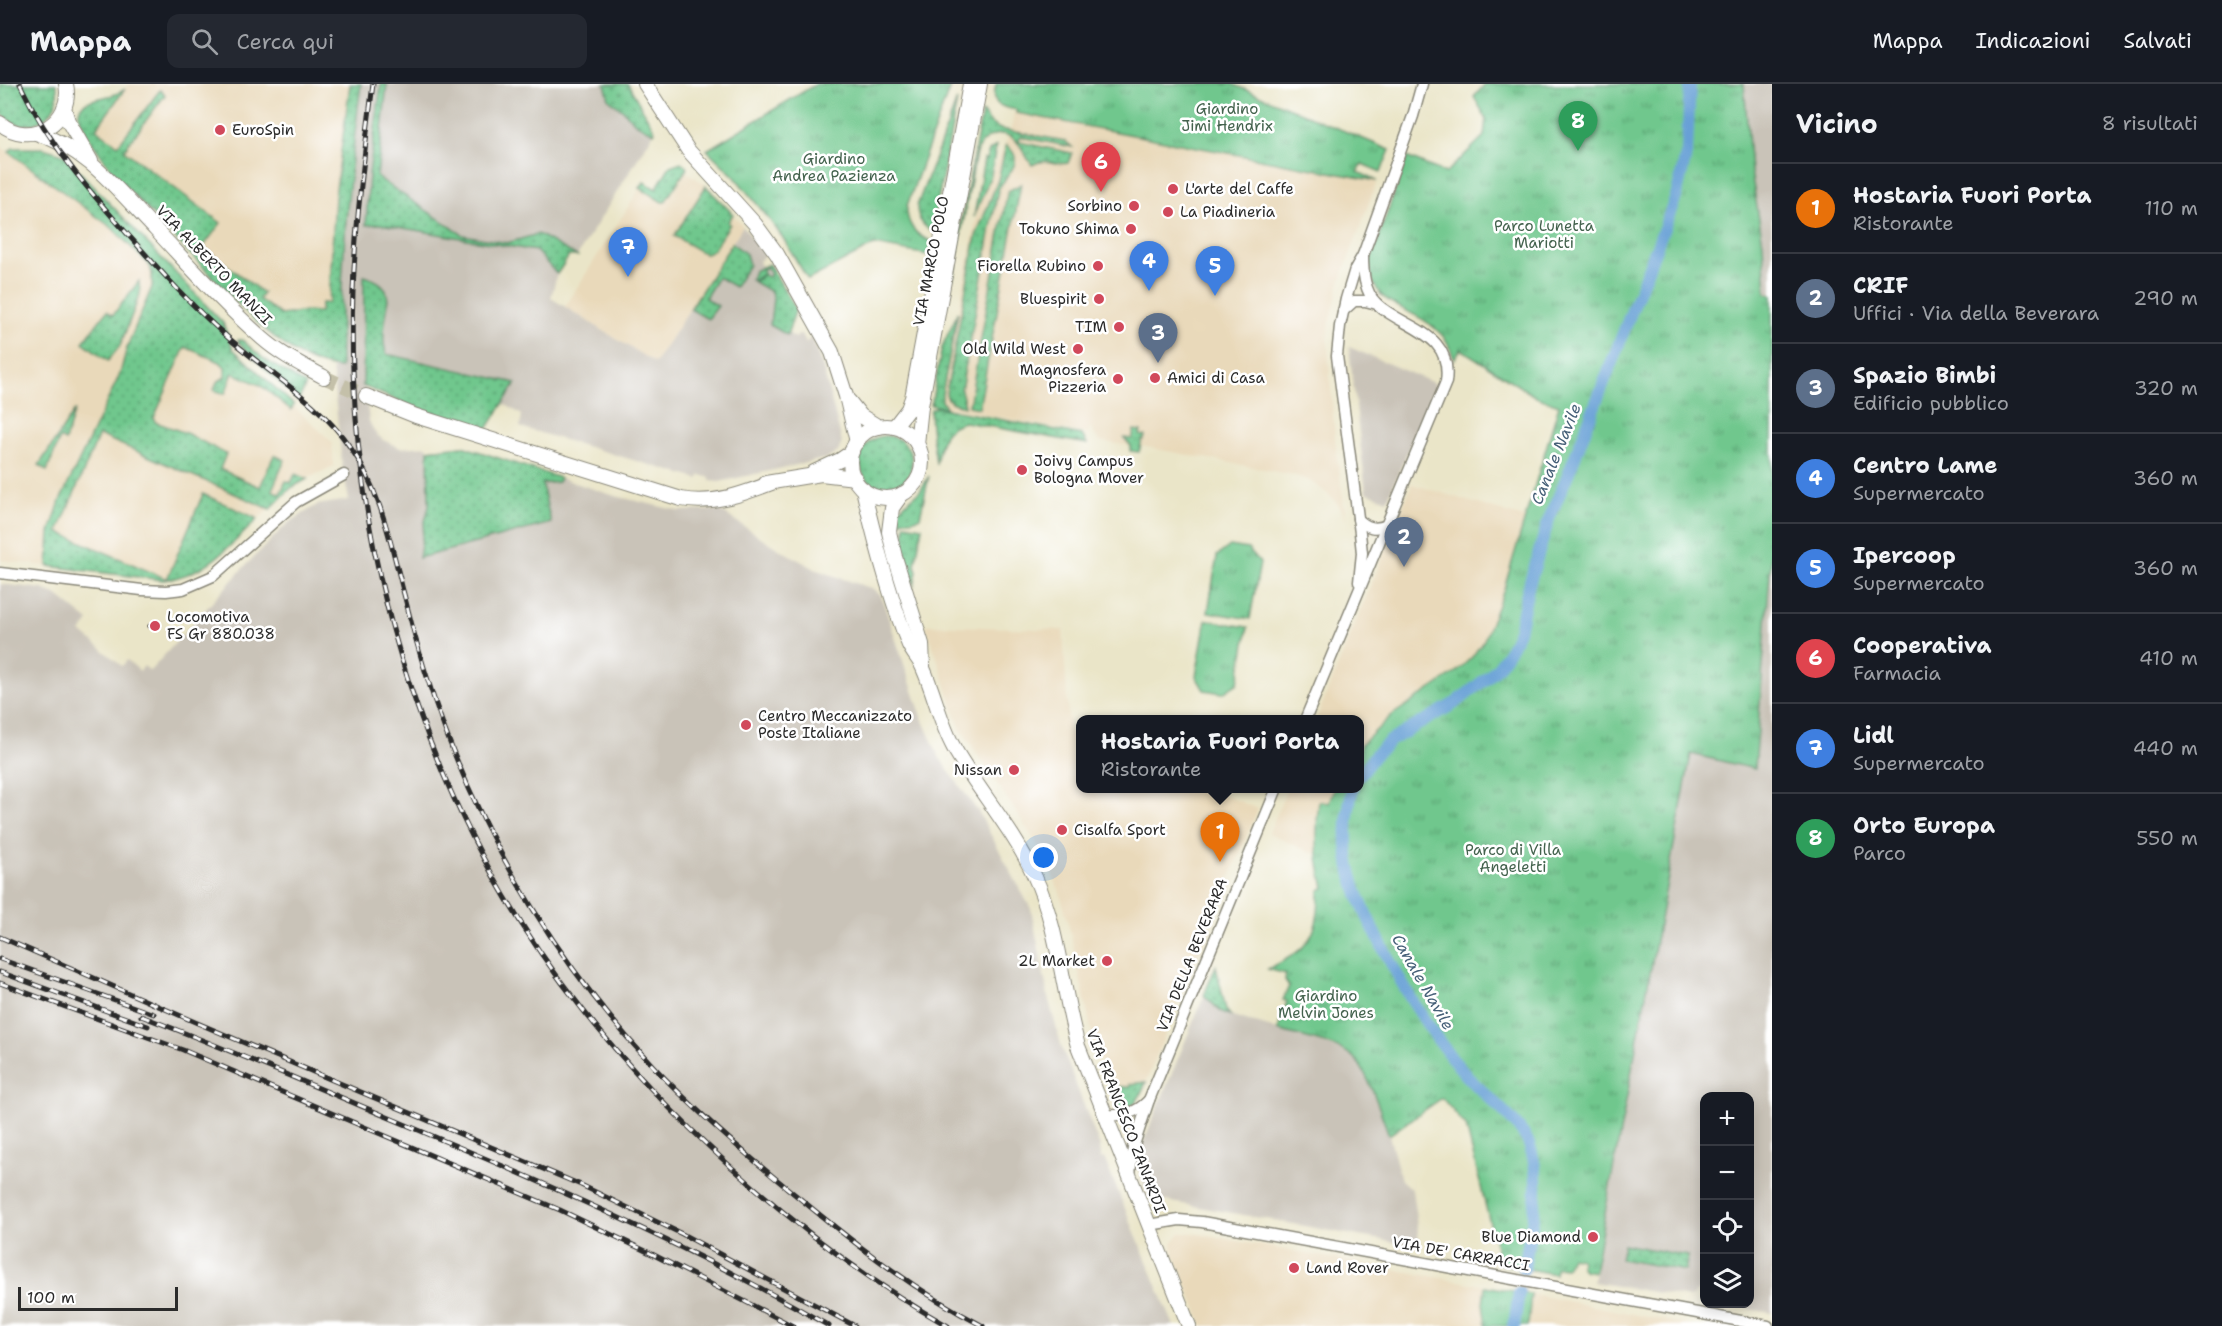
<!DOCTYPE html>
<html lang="it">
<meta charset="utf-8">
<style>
:root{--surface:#171b24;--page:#242831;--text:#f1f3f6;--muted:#9ea1a6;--line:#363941;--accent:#d1495b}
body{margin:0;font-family:"Shantell Sans",sans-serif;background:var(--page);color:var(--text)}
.controls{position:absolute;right:18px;bottom:18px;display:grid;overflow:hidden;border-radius:12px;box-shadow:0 3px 15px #0003}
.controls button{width:54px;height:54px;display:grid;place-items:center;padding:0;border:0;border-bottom:2px solid var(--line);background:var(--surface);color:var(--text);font:30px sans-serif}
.scale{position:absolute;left:18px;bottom:15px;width:160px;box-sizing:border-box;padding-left:6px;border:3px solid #2b2b2b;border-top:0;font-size:16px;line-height:21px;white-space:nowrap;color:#2b2b2b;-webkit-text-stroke:4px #fff;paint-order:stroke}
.you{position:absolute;left:1044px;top:774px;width:21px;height:21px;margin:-15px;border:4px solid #fff;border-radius:50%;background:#1a73e8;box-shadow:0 0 0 9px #1a73e833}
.badge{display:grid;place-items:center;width:39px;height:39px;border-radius:50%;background:var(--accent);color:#fff;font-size:20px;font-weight:700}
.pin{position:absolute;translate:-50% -50px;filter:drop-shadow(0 2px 3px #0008)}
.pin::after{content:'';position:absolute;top:32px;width:21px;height:18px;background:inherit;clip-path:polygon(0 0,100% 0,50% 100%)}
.popup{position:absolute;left:1076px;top:631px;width:288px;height:78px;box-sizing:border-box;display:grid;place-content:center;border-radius:12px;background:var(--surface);filter:drop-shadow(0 2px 4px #0005);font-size:20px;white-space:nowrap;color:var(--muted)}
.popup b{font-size:22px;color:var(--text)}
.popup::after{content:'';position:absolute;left:50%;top:100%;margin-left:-12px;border:12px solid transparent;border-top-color:var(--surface)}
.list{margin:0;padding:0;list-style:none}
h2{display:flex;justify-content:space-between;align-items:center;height:78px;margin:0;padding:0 24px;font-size:26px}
h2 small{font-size:20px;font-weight:400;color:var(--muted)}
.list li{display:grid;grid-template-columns:39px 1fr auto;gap:18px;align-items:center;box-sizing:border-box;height:90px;padding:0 24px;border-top:2px solid var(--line)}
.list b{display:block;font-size:22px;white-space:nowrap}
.list p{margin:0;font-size:20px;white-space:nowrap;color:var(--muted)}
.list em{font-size:20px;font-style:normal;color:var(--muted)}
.icon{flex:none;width:33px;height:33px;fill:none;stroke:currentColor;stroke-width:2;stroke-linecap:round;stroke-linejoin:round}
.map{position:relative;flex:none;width:1772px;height:1242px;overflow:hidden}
header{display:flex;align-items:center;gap:36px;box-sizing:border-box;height:84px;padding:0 30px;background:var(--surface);border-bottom:2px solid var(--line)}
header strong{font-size:28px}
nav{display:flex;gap:33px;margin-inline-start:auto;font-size:21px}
.search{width:420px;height:54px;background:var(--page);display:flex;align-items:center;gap:15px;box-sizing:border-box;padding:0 21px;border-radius:12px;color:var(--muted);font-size:22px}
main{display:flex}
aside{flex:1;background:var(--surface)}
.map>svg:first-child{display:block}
.built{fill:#e9d9ba}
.industrial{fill:#c9c3b8}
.grass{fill:url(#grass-dots);stroke:#4d795c;stroke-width:1.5}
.park{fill:url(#park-tufts);stroke:#4d795c;stroke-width:1.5}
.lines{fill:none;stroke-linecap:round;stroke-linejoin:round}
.canal{stroke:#68a0d6;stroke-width:12}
.major-tunnel{stroke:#c4c0a9;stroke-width:14;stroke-dasharray:14 7;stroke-linecap:butt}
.minor-casing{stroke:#8a887a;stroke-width:13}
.major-casing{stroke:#8a887a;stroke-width:16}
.minor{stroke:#fff;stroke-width:10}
.major{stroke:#fff;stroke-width:14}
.rail-casing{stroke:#2b2b2b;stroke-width:5}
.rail{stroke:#fff;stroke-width:3;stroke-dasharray:9;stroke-linecap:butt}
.poi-dot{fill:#d1495b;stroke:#fff;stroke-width:2}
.labels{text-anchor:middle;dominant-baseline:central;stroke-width:5;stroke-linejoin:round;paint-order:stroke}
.park-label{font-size:15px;fill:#43624d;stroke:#fff}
.poi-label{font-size:15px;fill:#2b2b2b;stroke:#fff;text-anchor:end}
.street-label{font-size:15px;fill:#2b2b2b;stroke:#fff}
.water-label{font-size:16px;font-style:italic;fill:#466078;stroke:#fff}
</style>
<header>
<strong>Mappa</strong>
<div class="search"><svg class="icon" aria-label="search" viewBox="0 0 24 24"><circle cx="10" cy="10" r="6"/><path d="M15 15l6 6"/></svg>Cerca qui</div>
<nav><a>Mappa</a><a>Indicazioni</a><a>Salvati</a></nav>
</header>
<main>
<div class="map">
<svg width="1772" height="1242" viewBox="0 0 1772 1242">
<defs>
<pattern id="grass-dots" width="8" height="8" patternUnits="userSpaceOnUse" patternTransform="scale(1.5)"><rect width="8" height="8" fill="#6fc78d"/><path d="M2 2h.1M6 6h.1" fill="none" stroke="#5ba273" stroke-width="1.8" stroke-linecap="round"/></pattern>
<pattern id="park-tufts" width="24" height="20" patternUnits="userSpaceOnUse" patternTransform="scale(1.5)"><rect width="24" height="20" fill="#6fc78d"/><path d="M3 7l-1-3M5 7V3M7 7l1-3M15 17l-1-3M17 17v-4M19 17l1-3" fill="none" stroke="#5ba273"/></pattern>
</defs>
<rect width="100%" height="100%" fill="#fff"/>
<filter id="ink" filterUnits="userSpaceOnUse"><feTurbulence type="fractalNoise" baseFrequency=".0167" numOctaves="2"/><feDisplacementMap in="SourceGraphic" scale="12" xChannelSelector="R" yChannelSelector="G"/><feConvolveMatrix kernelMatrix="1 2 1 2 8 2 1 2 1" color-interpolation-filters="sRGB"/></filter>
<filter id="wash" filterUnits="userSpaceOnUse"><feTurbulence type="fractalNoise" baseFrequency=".008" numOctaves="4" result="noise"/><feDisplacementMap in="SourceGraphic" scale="24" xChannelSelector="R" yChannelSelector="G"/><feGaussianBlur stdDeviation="1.35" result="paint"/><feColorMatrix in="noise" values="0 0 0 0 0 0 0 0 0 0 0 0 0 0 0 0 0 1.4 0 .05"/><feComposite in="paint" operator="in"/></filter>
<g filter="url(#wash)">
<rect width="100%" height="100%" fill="#eae5c8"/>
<g class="built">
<path d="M129,0H350L335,112L329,219L320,228L306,227L280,231L259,215L263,209L203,163L221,139L96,45Z"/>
<path d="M1014,28L1377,97L1339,201L1327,254L1335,357L1346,436L1341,424L1329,411L1311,397L1294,391L1141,362H1131L1099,357L1090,343L1088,350L940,322L980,116L1011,47Z"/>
<path d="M0,62L112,144L150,182L160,172L223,239L233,265L332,358L334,382L304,396L291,404L223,469L198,487L172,495H147L0,476Z"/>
<path d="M679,78L686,80L688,83L685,87L707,102L743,142L655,279L565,223L644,98L656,105L672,81Z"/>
<path d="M1412,400L1524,434L1503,508L1484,556L1472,573L1455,589L1392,631L1360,662V636H1316Z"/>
<path d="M926,541L1063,546L1069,647L1080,651V704L1209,705L1258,725L1146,998L1130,1000V1002H1110L1095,963L1068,838L1059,806L1041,766L960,644Z"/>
<path d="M1287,705H1334L1329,719L1319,718L1316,744L1318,769H1311L1269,749Z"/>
<path d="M1180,1149H1193L1485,1202L1483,1219L1486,1242H1203L1173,1167L1172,1159Z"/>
<path d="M1531,1210L1693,1242H1528Z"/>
</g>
<g class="industrial">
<path d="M361,0H628L655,47L577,172H569L557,190L551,214L655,279L743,142L765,171L759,177L760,180L762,182L769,180L796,225L788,249L796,254L798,251H802L806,259L811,253L823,284L842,358L838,368L828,374L719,398L710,397V394L701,391L698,395L520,343L522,331L506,321L363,288L369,337L375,349L383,356L400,364L427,362L428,365L462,362L615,412L679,427L719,426L777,464L817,486L873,505L881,512L924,639L939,673L979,729L1031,825L1049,917L1062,964L1100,1063L1099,1064L1101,1075L1104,1074L1174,1242H0V500L42,505L55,510L89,537L81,548L122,582L127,576L140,587L144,582L150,587L246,481L287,440L317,421L349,416L342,380L332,283H341L339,231L343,170L351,80Z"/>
<path d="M1744,0H1772V211L1766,210L1763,159L1751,87Z"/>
<path d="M1349,263L1436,300L1387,416L1366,408Z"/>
<path d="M1772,463V1229L1718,1220H1750V1012H1704V1208L1697,1207L1690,1214L1593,1198L1691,669L1755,685Z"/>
<path d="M1204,912L1220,928L1337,964L1349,969L1357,976L1362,982L1389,1051L1401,1096L1412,1106L1420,1163L1155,1115L1148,1110L1139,1086L1138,1071Z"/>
</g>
<g class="grass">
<path d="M0,0H56C66,34 20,57 0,27Z"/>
<path d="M350,0H361C349,94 339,188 341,284C305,282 275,255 249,231L118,95L86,50C86,41 77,36 79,27C82,12 112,16 125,5L96,45L118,61L160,6L165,11L124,66L221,139L203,163L263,209L259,215L281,231L306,227L320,228L321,219H329L335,112Z"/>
<path d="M381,0H387L377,93L463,151L507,159L538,150L577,172H569L557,190L536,167L380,140L366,141L369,90Z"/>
<path d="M605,0H628L655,47L654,49L635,39L623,26L609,15Z"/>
<path d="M957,16L932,147C922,142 917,133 917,122Z"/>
<path d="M982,28L991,40L1000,45L1065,57L1072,63L1020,53L1019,58L1072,69L1068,79C1056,82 1047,73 1032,81C1026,74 1023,63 1015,56C1001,43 982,53 976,69L953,194L950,196Z"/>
<path d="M1006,61C1028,77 1005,92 998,106L961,306L965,322C957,320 947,320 946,309L976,152L998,96Z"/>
<path d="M996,62L991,91L974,133L984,75H986L989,67Z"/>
<path d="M13,64H43L63,70L223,239L233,265L294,321L291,326L260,301L233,289L225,310L214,306L217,298L225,293V283L220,278L185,263L154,334L155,338L186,349L226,370L220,385L260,403L274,371L285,376L272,406L280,410L286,397L291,399L295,390L307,395L291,404L270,425L99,351L58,448L167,495L203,410L258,435C230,462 205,492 163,496L48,482L50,448L60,417L120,290L127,263L152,203V190L150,182L112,144L9,68Z"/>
<path d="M681,78L688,83L665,118H662L640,104L644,98L656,105L670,82Z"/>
<path d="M1021,100L979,324L969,322L1007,110L1008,107Z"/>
<path d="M706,102L733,130L728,138L730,140L713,166L705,170L674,152Z"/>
<path d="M732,159L746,170L749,181L735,203L718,193L705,214L718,222L708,235L690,225Z"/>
<path d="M769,180L796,225L787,251L770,241L773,214L771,208L754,198L764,190L767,193L771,191L767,183L762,186L764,189L753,197L751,195L754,187Z"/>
<path d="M364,192C401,202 384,223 384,251C383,257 385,264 386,270L516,299L487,345L413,323L363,302Z"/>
<path d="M139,197L140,210L120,262L108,277L83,258L107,227L113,231Z"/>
<path d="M958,228L942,310V317L947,324L931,321L942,263Z"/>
<path d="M238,256H242L264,275L306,301L298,317L239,259Z"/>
<path d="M936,323L1082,351L1087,360L965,338C942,342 940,360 936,380C935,365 928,338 931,325Z"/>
<path d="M75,326L65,357L60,354L47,387L39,381Z"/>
<path d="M1134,346L1141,347L1140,351L1145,352L1144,356H1142L1139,368L1130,367L1131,362L1124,354L1132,355Z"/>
<circle cx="886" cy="378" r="26"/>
<path d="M462,362L560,394L558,398L542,400L551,439L419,474L424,441L429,422L428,366Z"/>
<path d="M929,392L920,433C913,438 904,434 896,439L899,425L920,407Z"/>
<path d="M905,440L922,443L915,481L917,487L914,502L904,463Z"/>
<path d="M1216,882L1226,926L1230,931L1220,927L1204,911Z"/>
<path d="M1146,998C1141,1012 1136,1023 1121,1024L1110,1002L1130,1003V1000Z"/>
<path d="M1623,1160L1688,1172L1685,1187L1620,1175Z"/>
</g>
<g class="park">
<path d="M816,0H951L907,122C906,139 915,152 931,157L928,171L874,161L808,196L783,154L765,130L734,92L707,66Z"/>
<path d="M996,0H1232L1390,66L1381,88L1362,80L1358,88L1377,97L1016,29L1017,26C998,23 991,21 996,0Z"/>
<path d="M1485,0H1744L1751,87L1763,159L1766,209L1772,211V463L1755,685L1691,670L1594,1188L1583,1186L1580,1182L1581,1175L1571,1173L1566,1184L1556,1183L1555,1190L1500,1180L1466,1042L1442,1014L1389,1051C1381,1031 1368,985 1352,972C1338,960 1297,952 1278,946L1282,932L1287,929L1285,924L1287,917L1283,916L1289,902L1285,896L1286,890L1268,885C1308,865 1319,854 1319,807L1324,803C1316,775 1315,746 1319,717L1329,719L1334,705L1360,704V662L1392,631L1455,589L1472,573L1484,556L1503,508L1559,321L1536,313L1461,265L1454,275C1451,266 1447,256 1441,250C1415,221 1368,226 1370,177L1407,73L1446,89L1484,52L1486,34L1474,13Z"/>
<path d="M1230,462L1248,465L1260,479L1250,535L1208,528L1217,472Z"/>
<path d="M1206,536L1248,543L1238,599L1223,609L1204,606L1196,592Z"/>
<path d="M1485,1202L1531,1210L1528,1242H1486L1483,1219Z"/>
</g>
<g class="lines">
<g class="canal">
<path d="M1360,691L1375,671L1390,657L1457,618L1488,593L1499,582L1512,562L1519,547L1528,504L1549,435L1571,383L1676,113L1687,67L1690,0"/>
<path d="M1353,704C1334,776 1360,820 1392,881C1413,920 1435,956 1465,990C1481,1008 1521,1039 1529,1060C1545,1101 1530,1143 1524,1185"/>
<path d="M1514,1242L1519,1208"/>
</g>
</g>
</g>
<g filter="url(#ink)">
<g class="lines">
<path class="major-tunnel" d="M324,293L366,312"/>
<defs>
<g id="minor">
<path d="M1343,227L1354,217H1365L1377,220"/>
<path d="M1358,435C1367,444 1375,446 1387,441"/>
<path d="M0,489L142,506L166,507L183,505L213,492L296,418L344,391"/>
<path d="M1359,498L1362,469L1360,449L1337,272L1340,242L1346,215L1355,185L1363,171L1413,32L1422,0"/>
<path d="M1305,636L1446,298C1453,248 1404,245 1377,220C1364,208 1363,188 1363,171"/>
<path d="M1105,1031C1124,1032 1135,1030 1149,1016"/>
<path d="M1130,1090L1133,1064L1149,1016L1277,704"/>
<path d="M1149,1141L1179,1136L1202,1138L1768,1242"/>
</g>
<g id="major">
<path d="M645,0L688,66L755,140L777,170L832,268L846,312L857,358"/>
<path d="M64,24L68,37L91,77"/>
<path d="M0,39C30,65 74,38 66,0"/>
<path d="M36,49C87,64 120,109 156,146C190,182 224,221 262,254C280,270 302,281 324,293"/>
<path d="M366,312L416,332L681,415C714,421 743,410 774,398"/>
<path d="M849,317L861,332L879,343"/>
<circle cx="886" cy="378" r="36"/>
<path d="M894,343L908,325L912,314L970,0"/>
<path d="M917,360L921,322L980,0"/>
<path d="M814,388L840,376L852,368"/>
<path d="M766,399L821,390L855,394"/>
<path d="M863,405C875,457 889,512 909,561C913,570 920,576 923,584C935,611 940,639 954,664C979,708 1013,745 1034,791C1059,844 1062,906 1078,962L1189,1242"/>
<path d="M902,410L892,424L889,448L895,473L922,560L923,582"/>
</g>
</defs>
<use href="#minor" class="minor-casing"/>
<use href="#major" class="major-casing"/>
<use href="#minor" class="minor"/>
<use href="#major" class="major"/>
<defs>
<g id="rail">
<path d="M20,0C50,63 93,112 139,163C166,193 193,223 224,250C266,288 317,315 350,363C382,408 391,462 405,514C416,559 429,603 445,646C491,769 563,886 653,982C699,1031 751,1075 803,1117C860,1164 917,1208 983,1242"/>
<path d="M373,0C361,95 349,190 353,286C362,514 440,747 583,926C627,982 677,1034 729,1081C797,1143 868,1197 948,1242"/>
<path d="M150,542H159"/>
<path d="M0,853L195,938L581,1101L682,1150L855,1242"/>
<path d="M0,875L154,930"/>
<path d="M0,888L148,942"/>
<path d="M0,899L183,966L560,1126L652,1170L793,1242"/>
<path d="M141,932C223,963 304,998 385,1032C536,1095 687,1160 829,1242"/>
</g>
</defs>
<use href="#rail" class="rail-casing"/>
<use href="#rail" class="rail"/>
</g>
</g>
<g class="poi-dot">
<circle cx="220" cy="46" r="6"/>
<circle cx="1173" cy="105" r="6"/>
<circle cx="1134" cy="122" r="6"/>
<circle cx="1168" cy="128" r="6"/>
<circle cx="1131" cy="145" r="6"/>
<circle cx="1098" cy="182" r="6"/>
<circle cx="1099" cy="215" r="6"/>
<circle cx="1119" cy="243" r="6"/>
<circle cx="1078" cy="265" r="6"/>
<circle cx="1155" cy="294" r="6"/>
<circle cx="1118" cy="295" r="6"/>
<circle cx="1022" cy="386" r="6"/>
<circle cx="155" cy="542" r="6"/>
<circle cx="746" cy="641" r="6"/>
<circle cx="1014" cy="686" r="6"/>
<circle cx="1062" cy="746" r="6"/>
<circle cx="1107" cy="877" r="6"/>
<circle cx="1593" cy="1153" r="6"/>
<circle cx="1294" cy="1184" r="6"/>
</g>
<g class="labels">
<g class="park-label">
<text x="1227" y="25">Giardino<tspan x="1227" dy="17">Jimi Hendrix</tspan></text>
<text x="834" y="75">Giardino<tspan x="834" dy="17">Andrea Pazienza</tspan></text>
<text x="1544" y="142">Parco Lunetta<tspan x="1544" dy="17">Mariotti</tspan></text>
<text x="1513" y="766">Parco di Villa<tspan x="1513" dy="17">Angeletti</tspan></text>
<text x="1326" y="912">Giardino<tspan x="1326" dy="17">Melvin Jones</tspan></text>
</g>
<g class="poi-label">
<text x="232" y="46" text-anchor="start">EuroSpin</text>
<text x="1185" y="105" text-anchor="start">L'arte del Caffe</text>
<text x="1122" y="122">Sorbino</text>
<text x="1180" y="128" text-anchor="start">La Piadineria</text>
<text x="1119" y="145">Tokuno Shima</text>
<text x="1086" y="182">Fiorella Rubino</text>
<text x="1087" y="215">Bluespirit</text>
<text x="1107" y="243">TIM</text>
<text x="1066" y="265">Old Wild West</text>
<text x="1106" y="286">Magnosfera<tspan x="1106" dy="17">Pizzeria</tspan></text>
<text x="1167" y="294" text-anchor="start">Amici di Casa</text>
<text x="1034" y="377" text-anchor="start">Joivy Campus<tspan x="1034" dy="17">Bologna Mover</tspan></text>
<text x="167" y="533" text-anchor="start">Locomotiva<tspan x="167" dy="17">FS Gr 880.038</tspan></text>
<text x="758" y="632" text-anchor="start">Centro Meccanizzato<tspan x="758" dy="17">Poste Italiane</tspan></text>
<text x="1002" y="686">Nissan</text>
<text x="1074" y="746" text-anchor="start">Cisalfa Sport</text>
<text x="1095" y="877">2L Market</text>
<text x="1581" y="1153">Blue Diamond</text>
<text x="1306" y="1184" text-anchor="start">Land Rover</text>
</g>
<g class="street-label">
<text transform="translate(931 177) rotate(-79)">VIA MARCO POLO</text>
<text transform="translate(214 181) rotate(46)">VIA ALBERTO MANZI</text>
<text transform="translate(1192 871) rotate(-68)">VIA DELLA BEVERARA</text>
<text transform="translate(1126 1037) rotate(69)">VIA FRANCESCO ZANARDI</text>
<text transform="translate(1461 1170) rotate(10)">VIA DE' CARRACCI</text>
</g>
<g class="water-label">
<text transform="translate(1556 370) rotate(-68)">Canale Navile</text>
<text transform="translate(1423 898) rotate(60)">Canale Navile</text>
</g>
</g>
</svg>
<div class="controls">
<button>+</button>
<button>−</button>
<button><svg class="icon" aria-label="locate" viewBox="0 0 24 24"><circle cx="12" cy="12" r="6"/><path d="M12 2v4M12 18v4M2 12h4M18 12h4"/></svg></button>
<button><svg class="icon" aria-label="layers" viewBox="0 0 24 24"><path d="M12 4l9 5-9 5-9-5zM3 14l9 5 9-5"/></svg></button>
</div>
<div class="scale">100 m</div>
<div class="you"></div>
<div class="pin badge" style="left:1220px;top:778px;background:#e8710a">1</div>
<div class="popup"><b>Hostaria Fuori Porta</b>Ristorante</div>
<div class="pin badge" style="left:1404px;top:483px;background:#5c6f8a">2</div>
<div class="pin badge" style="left:1158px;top:279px;background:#5c6f8a">3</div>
<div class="pin badge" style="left:1149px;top:207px;background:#3f7fe0">4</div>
<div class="pin badge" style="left:1215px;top:212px;background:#3f7fe0">5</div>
<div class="pin badge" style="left:1101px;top:108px;background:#e0444e">6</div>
<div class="pin badge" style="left:628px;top:193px;background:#3f7fe0">7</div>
<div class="pin badge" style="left:1578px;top:67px;background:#2e9e5b">8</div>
</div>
<aside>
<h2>Vicino<small>8 risultati</small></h2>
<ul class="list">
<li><span class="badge" style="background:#e8710a">1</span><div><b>Hostaria Fuori Porta</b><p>Ristorante</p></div><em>110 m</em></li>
<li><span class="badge" style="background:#5c6f8a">2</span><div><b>CRIF</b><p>Uffici · Via della Beverara</p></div><em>290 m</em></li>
<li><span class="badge" style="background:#5c6f8a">3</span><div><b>Spazio Bimbi</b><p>Edificio pubblico</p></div><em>320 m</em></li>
<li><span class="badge" style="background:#3f7fe0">4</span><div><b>Centro Lame</b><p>Supermercato</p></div><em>360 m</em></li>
<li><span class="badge" style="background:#3f7fe0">5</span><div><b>Ipercoop</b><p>Supermercato</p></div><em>360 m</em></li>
<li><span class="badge" style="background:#e0444e">6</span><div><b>Cooperativa</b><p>Farmacia</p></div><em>410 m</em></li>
<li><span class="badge" style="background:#3f7fe0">7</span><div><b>Lidl</b><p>Supermercato</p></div><em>440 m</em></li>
<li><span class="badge" style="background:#2e9e5b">8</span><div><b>Orto Europa</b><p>Parco</p></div><em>550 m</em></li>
</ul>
</aside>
</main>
